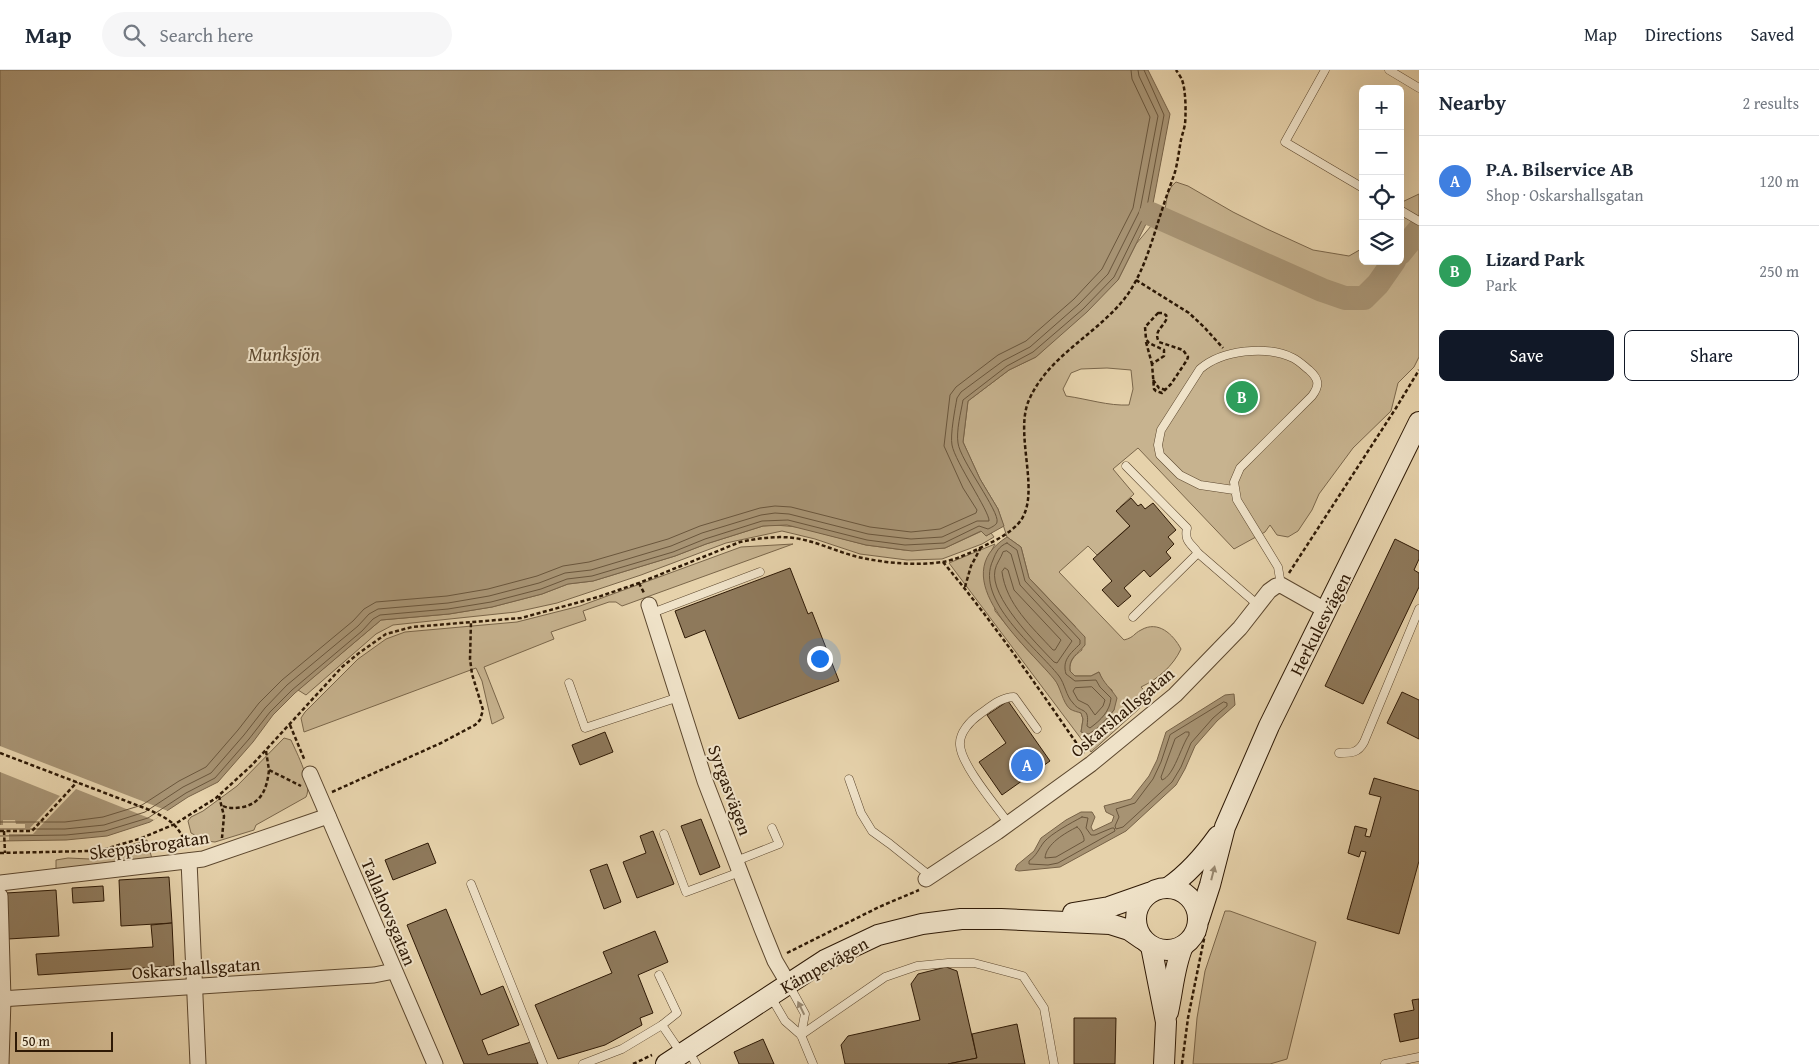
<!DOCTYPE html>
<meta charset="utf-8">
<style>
:root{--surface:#fff;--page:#f6f6f7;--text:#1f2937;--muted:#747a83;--line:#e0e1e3;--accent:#111827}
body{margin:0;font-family:"Gentium Book Plus",serif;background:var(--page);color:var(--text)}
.controls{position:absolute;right:15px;top:15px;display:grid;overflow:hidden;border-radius:8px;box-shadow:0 5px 20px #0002}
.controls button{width:45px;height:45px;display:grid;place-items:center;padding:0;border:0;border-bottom:1px solid var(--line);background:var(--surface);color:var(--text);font:25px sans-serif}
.scale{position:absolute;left:15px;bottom:12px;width:98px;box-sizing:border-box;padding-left:5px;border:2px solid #2e1905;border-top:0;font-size:14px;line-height:18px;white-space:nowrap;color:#2e1905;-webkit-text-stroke:4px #efe2c8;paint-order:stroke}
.you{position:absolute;left:819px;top:588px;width:18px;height:18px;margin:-12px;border:4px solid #fff;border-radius:50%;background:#1a73e8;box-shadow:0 0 0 8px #1a73e833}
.badge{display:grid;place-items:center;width:32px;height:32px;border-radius:50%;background:var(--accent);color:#fff;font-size:16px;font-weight:700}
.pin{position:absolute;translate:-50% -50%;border:2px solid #fff;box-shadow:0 1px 5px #0006}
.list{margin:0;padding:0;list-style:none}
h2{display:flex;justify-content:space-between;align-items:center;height:65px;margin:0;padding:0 20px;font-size:21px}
h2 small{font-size:16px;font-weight:400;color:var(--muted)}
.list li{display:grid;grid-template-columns:32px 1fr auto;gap:15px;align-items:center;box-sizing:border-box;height:90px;padding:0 20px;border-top:1px solid var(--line)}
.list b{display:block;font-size:19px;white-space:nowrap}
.list p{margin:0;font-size:16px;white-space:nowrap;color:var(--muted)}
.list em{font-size:16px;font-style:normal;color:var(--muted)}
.actions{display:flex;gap:10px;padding:15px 20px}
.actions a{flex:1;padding:11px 0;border:1px solid var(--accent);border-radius:8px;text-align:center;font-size:18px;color:var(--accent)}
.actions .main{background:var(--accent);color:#fff}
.icon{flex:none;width:28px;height:28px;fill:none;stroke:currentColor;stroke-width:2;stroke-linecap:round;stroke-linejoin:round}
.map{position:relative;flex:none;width:1419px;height:994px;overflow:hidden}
header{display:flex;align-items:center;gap:30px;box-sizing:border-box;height:70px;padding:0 25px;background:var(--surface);border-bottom:1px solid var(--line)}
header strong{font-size:24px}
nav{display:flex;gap:28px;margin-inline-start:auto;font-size:18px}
.search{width:350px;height:45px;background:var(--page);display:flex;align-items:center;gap:12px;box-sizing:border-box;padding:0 18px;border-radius:28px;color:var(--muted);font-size:19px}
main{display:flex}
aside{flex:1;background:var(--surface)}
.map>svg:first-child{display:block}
.green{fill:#c7b38f;stroke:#7a664a;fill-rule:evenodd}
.water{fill:#a79373;stroke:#776247}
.pier{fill:#e6d2ab}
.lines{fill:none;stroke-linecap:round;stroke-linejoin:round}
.shore{stroke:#6a563c;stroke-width:1}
.river{stroke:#a79373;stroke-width:24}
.building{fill:#8e795b;stroke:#2e1905}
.lane-casing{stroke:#5c472e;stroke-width:9}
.street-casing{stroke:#5c472e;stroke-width:17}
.secondary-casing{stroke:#2e1905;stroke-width:22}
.path{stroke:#2e1905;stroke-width:2.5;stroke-dasharray:4 2.5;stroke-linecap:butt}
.lane{stroke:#efe2c8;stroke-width:8}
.street{stroke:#efe2c8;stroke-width:15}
.secondary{stroke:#efe2c8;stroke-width:20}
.oneway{fill:#988870}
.labels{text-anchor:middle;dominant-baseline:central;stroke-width:4;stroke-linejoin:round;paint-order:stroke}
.street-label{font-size:18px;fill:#2e1905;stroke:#efe2c8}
.water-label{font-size:19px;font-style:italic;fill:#5e4a31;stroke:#efe2c8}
</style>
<header>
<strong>Map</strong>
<div class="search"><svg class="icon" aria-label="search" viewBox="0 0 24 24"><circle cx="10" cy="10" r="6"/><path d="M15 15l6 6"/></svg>Search here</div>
<nav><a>Map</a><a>Directions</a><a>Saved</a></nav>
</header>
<main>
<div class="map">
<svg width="1419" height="994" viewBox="0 0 1419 994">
<rect width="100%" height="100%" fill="#e6d2ab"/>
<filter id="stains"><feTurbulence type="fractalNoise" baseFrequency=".004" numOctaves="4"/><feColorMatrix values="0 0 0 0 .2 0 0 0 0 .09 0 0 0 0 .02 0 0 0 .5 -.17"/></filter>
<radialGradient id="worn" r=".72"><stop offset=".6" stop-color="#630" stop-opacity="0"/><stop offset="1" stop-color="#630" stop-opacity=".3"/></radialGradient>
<g class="green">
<path d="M1176,112L1188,116L1233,142L1267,159L1313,180L1349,186L1363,178V191H1400V133L1419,124V287L1414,297L1398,313L1391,341L1353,378L1319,424L1312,440L1298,461L1288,467L1277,465L1270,455L1265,462L1234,479L1138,378L1113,399L1134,424L1120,437L1134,452L1097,485L1088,476L1059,502L1124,570C1135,567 1133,564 1141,560C1158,550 1173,564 1181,579C1173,596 1158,609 1141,617L1151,628L1091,682L949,493L995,474L989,486L995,541L1024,576L1056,610L1067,633L1081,643L1083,649L1081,662C1099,662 1103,654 1114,640L1112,620L1104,614L1099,602L1091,606H1075L1070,601C1069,591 1074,586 1082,580L1075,556L1029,508L1021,477L1007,467L998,439L980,409L963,372L968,331L1009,300L1036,287L1118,210L1136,174L1151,156L1157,158C1160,152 1163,145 1165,139C1167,129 1167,119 1176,112ZM1107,298L1131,300L1133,319L1129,335C1108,336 1088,329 1066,326L1063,319L1071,303L1081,299Z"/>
<path d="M775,455L798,457L866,475L904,480L945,478L982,461L986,466L991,463L994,467L982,474L942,489L907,490L860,484L815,469L782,461L726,473L641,505L557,533L516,542L393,555L376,564L306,625L298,620L381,550L449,544L492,537L542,524L568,514L593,511L675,486L706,474L763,456Z"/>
<path d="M793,474L622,536L616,532H609L583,541L586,550L551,562L554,569L484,597L504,648L492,654L482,611L476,598L304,662L301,648L305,642L358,589L386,569L405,562L517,552L580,536L741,477Z"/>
<path d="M284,668L291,670C297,684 313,713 306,727L256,755L254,760L215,772L206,771L191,763L188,751L191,747L203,741L237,716Z"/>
<path d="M147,770L152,789L56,802V790L68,788L90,789L95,786Z"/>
<path d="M1225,841H1230L1316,872L1287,989L1270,994H1193L1197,948L1205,901Z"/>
</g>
<g class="water">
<path d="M0,0H1148L1170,44L1151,144L1118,210L1087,242L1036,287L1009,300L968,331L963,372L980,409L998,439L1004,456L986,466L981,461L945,478L912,481L866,475L787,455L763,456L706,474L675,486L593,511L568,514L542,524L492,537L449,544L381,550L295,623L273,645L253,672L218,712L188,727L150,752L107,766L66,770L0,771Z"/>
<path d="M1007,467L1021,477L1029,508L1085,567V575C1078,584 1068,588 1070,601L1075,606H1091L1099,602C1104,614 1110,617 1117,628L1114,640L1100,656L1089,664L1081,662L1083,649L1081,643C1078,642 1073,641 1070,639C1062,632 1061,617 1054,609C1026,575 943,507 1007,467Z"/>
<path d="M1234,624L1235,635L1217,651L1195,676L1185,699L1176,715L1126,761L1060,797L1019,801L1015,800L1017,795L1034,781L1041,768L1066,750L1081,742H1092L1095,747L1091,757L1093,761L1112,752L1114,746L1106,742L1104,736L1131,729L1149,706L1157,690L1166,662L1225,625Z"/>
</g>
<path class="pier" d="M0,676L168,741L154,750L76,719L33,764H9V770L0,771V755H3V750H15L16,754H25V758H30L60,726L0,702Z"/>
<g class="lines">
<g class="shore">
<path d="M1007,473L1017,480L1025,511L1080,570V574C1070,584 1062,590 1066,604L1075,611L1096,610L1100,617L1111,628C1110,641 1101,650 1090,658L1087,656C1090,636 1081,644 1073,633C1066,626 1065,614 1059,606C1037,578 974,530 993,490C996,482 999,476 1007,473Z"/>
<path d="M1007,481L1011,484L1020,515L1072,571L1057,593L1054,592C1037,574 989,527 995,500C996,494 1001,488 1003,482Z"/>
<path d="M1005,498L1008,500L1014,520L1061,570L1055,580H1053C1032,557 1006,534 1002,502Z"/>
<path d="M1092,617L1105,630L1103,636L1095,645L1088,635L1078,630L1073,621L1075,618Z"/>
<path d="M1224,632L1227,633V636L1213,648L1191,673L1181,697L1172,712L1123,757L1116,759L1115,756L1119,747L1116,739L1135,733L1153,709L1161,692L1170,665Z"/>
<path d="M1186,662H1189V665C1181,676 1174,706 1162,710L1161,707L1175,669Z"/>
<path d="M1082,747L1088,748L1086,758L1091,765H1095L1112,758H1114L1115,761L1058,793L1048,795L1029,794V791C1037,785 1038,780 1044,772C1052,763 1071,753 1082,747Z"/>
<path d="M0,752H65L103,747L142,735L179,711L206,697L238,660L259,633L282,610L353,551L364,539L376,532L447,526L488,519L537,506L563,496L589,492L668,469L700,456L760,438L775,436L791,437L870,457L911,462L940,459L976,443L977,440L963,418L944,376L950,325L956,317L998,285L1026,271L1074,229L1102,199L1133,138L1150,47L1132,9L1131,0"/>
<path d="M1077,757C1080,758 1085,768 1084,771L1056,787L1045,788C1046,774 1065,763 1077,757Z"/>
<path d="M0,759H65L104,755L145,742L183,717L211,703L244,665L265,638L287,615L358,556L369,544L378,539L448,533L489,526L539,513L565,503L591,500L671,476L702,463L761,445L775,443L789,444L868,464L911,469L942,467L977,451H989C990,442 955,392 952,375C950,365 955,339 957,328L961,322L1003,291L1030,277L1079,234L1108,204L1140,140L1158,46L1139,6L1138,0"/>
<path d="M0,766L66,765L105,761L148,748L186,723L215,708L249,669L270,642L292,620L362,561L373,549L380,545L448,539L491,532L541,519L567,509L592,506L673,482L705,469L762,451L788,450L867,470L905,475L944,473L979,456L988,459C990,458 997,455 997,452C1000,442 960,390 958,373C956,361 961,342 963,330L1007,296L1033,282L1083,239L1114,207L1146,142L1164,45L1144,0"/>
</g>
<g class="river">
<path d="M1151,144L1322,220L1345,228H1364L1378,214L1394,191"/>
<path d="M1400,183L1419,160"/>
</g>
</g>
<g class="building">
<path d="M1131,428L1138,436L1141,434L1145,439L1153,433L1176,460L1168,467L1174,474L1166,482L1171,488L1150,507L1144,500L1124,518L1131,526L1118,537L1102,520L1112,511L1093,489L1130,456L1116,441Z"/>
<path d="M1395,469L1419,481V489L1414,500L1419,503V517L1363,634L1325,616Z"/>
<path d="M790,498L808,544L812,542L839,611L739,649L705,560L685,568L675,541Z"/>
<path d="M1402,622L1419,630V669L1387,653Z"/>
<path d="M1008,631L1050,691L1002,725L979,692L1006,673L987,645Z"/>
<path d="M605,662L613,682L580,695L572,675Z"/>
<path d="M1374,708L1419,721V791L1399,864L1347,849L1366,782L1361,781L1359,787L1348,783L1355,756L1367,759L1365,766L1370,767L1381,727L1369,724Z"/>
<path d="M701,749L720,797L700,805L681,756Z"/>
<path d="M653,761L674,814L637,828L623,792L646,783L640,766Z"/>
<path d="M428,773L436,793L393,810L385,790Z"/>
<path d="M607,794L621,832L604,839L590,800Z"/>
<path d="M169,807L172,853L121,856L119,810Z"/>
<path d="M103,816L104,831L73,833L72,818Z"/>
<path d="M56,820L59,866L8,869L6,823Z"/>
<path d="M446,839L481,925L503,916L519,955L482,970L488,985L531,972L538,994H464L407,855Z"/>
<path d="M172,853L174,896L38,905L36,884L153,877L151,855Z"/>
<path d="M655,861L668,892L638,905L653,943L640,948L642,955L605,975L558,989L535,935L612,903L603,882Z"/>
<path d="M946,897L957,901L977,988L948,994H845L841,975L848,966L920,950L911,914L918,904Z"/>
<path d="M1419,929V968L1400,972L1394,944L1414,940L1412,930Z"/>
<path d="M1074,948H1116L1115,994H1074Z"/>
<path d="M1017,954L1025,994H948L977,988L972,964Z"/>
<path d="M763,969L774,994H739L734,982Z"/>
</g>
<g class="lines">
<defs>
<g id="lane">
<path d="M1325,0L1285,72L1363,118"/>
<path d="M1389,0L1419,18"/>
<path d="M1400,140L1419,151"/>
<path d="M1126,396L1187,458C1184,472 1191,473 1198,483L1258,535"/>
<path d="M1234,420L1200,415L1180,405L1160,385L1158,375L1161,360L1200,299C1222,280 1266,275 1293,288C1299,291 1304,296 1309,300C1319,309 1320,315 1312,326L1240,398L1234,412L1237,430L1278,497L1281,515"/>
<path d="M652,543L760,502"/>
<path d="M1133,547L1198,483"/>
<path d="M569,613L585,658L679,627"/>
<path d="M1339,683C1352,683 1358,683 1364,672L1419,539"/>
<path d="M849,709L861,743L872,761L890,774L930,806"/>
<path d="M1009,754C997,737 961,695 960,675C959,663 970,651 980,644C990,637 1001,627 1014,627L1037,659"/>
<path d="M664,764L686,822L740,802"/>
<path d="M736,791L779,774L772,758"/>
<path d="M471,814L543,994"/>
<path d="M659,905L677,943L662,955"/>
<path d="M789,915L805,944L801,965"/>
<path d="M771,927L785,951L801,965L813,994"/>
<path d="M801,965L885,907L917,896L948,893H974L1023,906L1044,938L1054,994"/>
<path d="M688,980L696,994"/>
<path d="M583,994L622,979L662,955L681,983"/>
<path d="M1385,994L1419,987"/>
</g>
<g id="street">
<path d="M649,535L705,711L762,859L775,891L788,913"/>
<path d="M310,704L435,994"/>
<path d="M189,791L198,994"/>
<path d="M926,809L997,762L1091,694L1175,625L1240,558L1269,521L1276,516L1281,515L1327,541"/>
<path d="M0,813L203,789L328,746"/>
<path d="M0,826L3,929L1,994"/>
<path d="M0,929L374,905L394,901"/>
</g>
<g id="secondary">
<path d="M1169,817C1189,803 1203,787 1218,766"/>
<circle cx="1167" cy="849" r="31"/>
<path d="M1073,843L1109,837L1149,823"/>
<path d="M1199,849L1210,815L1225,757L1269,656L1419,352"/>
<path d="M1151,876L1166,952L1164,994"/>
<path d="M1168,942C1173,920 1174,897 1183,876"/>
<path d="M666,994L825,890L878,865L922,854L961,849H1001L1110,854L1129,860L1142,869"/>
</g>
</defs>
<use href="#lane" class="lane-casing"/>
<use href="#street" class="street-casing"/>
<use href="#secondary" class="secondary-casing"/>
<g class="path">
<path d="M1136,210L1189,243L1204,257L1223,278"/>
<path d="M1158,243H1162L1166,245L1167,248C1163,258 1153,261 1159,272L1183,280L1188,287L1187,290L1171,314L1162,323L1156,321L1154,319L1152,294L1164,286V280L1149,273L1146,269L1145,257Z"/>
<path d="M1146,272L1152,294"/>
<path d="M1153,310L1159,318L1166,320"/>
<path d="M943,492C994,553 1039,619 1084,684"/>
<path d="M1289,503L1396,338L1419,300"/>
<path d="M639,513L644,523"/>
<path d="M965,517L971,496L981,477"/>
<path d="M290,655L305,691"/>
<path d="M266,681L269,700L301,716"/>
<path d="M0,683L147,739C169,749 178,753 187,777"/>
<path d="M332,722L441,673L475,655L480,650L483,640L472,604L470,589L471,551"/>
<path d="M219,726L224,746L222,768"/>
<path d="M223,736C229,739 236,738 243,737C262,733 267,718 269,700"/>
<path d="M0,761H32L77,712"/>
<path d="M4,761L5,783"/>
<path d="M0,783L90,781L105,779L139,769L175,754L216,728L252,695L342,597L359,583L386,564L412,557L521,548L598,527L639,513L740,472C760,468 780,465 800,469C820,473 838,482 858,487C885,493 914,496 942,492C957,490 976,480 990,473C999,469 1010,462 1017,455C1044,428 1013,366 1029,330C1048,286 1096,265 1125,228C1144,203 1152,170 1162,140C1166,127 1171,114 1175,102C1178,91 1179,80 1181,70C1182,65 1184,60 1185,54C1186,44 1186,20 1182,10C1181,7 1178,3 1176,0"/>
<path d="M787,883L879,837L919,820"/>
<path d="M633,994L652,985"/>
<path d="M1182,994L1188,948L1205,864"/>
</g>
<use href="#lane" class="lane"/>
<use href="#street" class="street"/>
<use href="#secondary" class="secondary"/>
</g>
<defs><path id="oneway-solid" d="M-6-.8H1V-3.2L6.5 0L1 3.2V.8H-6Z" transform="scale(1.25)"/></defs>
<g class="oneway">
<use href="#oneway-solid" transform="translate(1213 803) rotate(-76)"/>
<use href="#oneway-solid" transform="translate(801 938) rotate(-116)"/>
</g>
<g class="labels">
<g class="street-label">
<text transform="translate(1320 554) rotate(-63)">Herkulesvägen</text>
<text transform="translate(1122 642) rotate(-40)">Oskarshallsgatan</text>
<text transform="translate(730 720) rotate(70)">Syrgasvägen</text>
<text transform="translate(149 775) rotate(-8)">Skeppsbrogatan</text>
<text transform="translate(389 842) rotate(67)">Tallahovsgatan</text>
<text transform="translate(824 895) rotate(-29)">Kämpevägen</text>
<text transform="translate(196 898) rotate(-4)">Oskarshallsgatan</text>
</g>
<g class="water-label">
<text x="284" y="284">Munksjön</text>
</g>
</g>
<rect width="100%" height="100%" filter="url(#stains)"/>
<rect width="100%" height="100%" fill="url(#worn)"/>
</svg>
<div class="controls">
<button>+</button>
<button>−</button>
<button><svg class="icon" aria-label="locate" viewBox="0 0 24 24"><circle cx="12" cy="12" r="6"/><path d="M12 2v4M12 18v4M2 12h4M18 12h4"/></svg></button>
<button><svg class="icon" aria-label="layers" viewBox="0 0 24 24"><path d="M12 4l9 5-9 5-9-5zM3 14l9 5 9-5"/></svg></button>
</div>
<div class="scale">50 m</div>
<div class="you"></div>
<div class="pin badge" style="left:1027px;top:695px;background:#3f7fe0">A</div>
<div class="pin badge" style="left:1242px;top:327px;background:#2e9e5b">B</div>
</div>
<aside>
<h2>Nearby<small>2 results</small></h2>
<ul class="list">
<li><span class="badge" style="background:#3f7fe0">A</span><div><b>P.A. Bilservice AB</b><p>Shop · Oskarshallsgatan</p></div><em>120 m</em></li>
<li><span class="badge" style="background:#2e9e5b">B</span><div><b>Lizard Park</b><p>Park</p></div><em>250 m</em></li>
</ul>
<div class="actions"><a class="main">Save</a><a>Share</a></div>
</aside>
</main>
